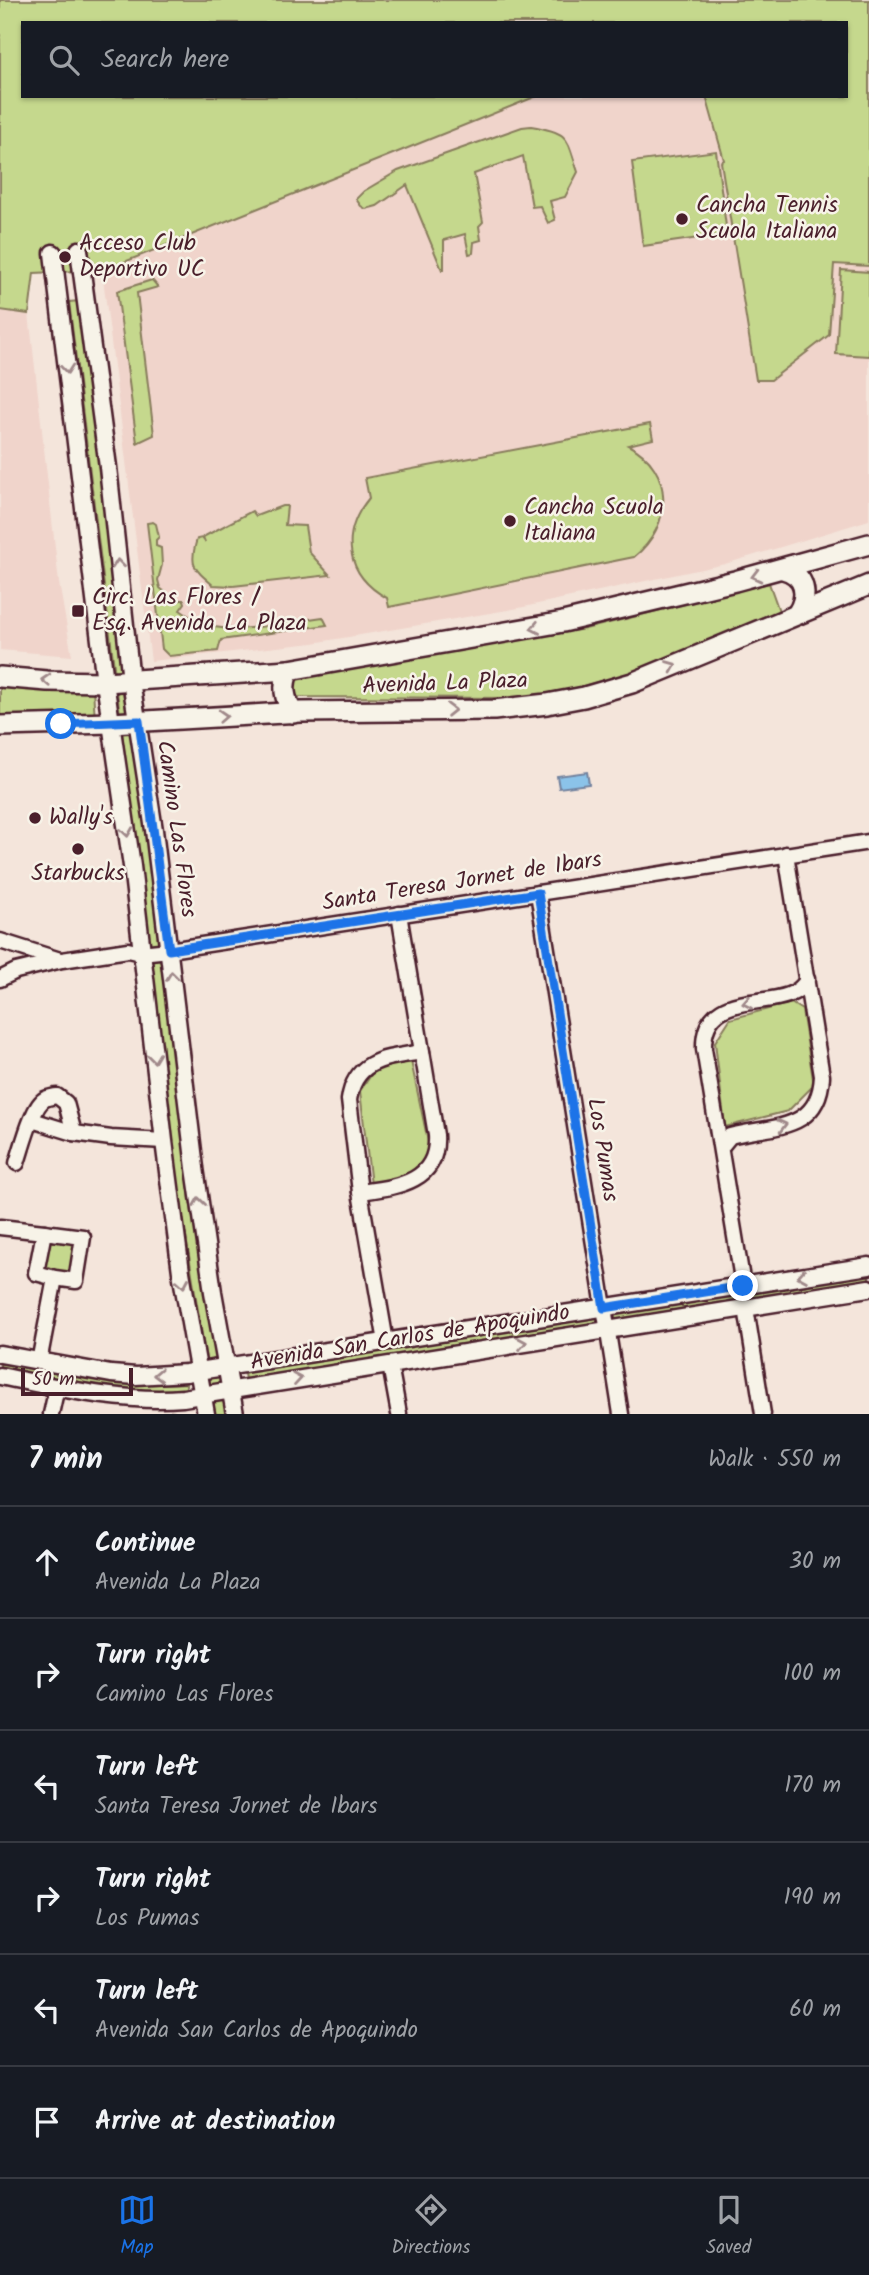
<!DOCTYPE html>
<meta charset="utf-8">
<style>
:root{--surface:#171b24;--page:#242831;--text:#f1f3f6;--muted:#9ea1a6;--line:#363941;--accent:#1a73e8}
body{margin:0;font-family:Kalam,sans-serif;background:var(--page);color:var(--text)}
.scale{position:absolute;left:21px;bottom:18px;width:112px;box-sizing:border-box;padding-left:7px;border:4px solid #4a1f2b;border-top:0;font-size:19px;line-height:24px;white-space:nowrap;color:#4a1f2b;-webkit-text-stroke:5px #f7f3e8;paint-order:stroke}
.stop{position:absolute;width:21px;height:21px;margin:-16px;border:5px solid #1a73e8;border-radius:50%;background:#fff}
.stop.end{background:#1a73e8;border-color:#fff;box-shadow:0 2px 7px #0008}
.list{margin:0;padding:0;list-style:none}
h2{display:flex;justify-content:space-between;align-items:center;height:91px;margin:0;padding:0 28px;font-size:30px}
h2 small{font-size:23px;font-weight:400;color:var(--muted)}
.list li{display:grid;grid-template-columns:46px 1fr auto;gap:21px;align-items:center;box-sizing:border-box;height:112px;padding:0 28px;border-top:2px solid var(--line)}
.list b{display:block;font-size:26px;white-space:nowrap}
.list p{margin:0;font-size:23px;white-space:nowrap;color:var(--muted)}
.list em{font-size:23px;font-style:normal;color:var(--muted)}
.icon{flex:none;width:38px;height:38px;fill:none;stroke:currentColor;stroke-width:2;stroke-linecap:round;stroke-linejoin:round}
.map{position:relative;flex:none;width:869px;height:1414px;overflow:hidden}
.search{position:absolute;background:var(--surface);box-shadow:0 2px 5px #0004;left:21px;right:21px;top:21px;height:77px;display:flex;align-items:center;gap:18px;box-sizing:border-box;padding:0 24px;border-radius:0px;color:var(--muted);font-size:26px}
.sheet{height:763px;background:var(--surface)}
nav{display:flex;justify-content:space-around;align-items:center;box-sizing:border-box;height:98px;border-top:2px solid var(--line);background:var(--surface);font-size:19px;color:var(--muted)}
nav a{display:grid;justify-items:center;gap:4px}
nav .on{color:var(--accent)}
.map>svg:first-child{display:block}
.built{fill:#f0d4cb}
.green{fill:#c5d88d;stroke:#887c5c;stroke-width:2}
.water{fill:#8bc3e9;stroke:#71819d;stroke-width:2}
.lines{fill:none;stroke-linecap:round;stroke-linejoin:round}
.minor-casing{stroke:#4a1f2b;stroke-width:19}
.tertiary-casing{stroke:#4a1f2b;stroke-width:21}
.secondary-casing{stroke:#4a1f2b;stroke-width:24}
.minor{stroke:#f7f3e8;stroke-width:14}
.tertiary{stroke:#f7f3e8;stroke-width:16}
.secondary{stroke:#f7f3e8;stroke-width:19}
.oneway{stroke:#a0898a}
.route{stroke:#1a73e8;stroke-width:9}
.poi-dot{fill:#4a1f2b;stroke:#f7f3e8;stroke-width:2.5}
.labels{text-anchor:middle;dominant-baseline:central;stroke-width:5;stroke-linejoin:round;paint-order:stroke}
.poi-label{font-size:23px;fill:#4a1f2b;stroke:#f7f3e8;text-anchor:start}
.street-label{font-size:23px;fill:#4a1f2b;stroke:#f7f3e8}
</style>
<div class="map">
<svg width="869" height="1414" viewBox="0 0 869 1414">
<rect width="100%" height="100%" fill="#f4e5db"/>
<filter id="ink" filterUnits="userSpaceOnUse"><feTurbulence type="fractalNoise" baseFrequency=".0143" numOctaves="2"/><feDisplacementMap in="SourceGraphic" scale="14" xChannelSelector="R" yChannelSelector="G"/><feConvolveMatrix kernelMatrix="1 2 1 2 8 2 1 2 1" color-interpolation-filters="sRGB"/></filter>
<g filter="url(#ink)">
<g class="built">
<path d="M869,0V520L725,564L519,608L313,643L151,661L102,270L537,96H846V23Z"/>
<path d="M0,310L29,314L59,583L72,656L0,650Z"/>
</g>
<g class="green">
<path d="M0,0H869V266L834,264L829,335L771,380H756L721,162L724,160L706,96H846V23H23V96H537L112,267L102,270L34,273L29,314L0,310Z"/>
<path d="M531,126C571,133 566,137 578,172L565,197L550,201L555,220L548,223L540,206L532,207L523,156L474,174L483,222L479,226L481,240L474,242L473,253L469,254L465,234L444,240V270H442L407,185L377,206L366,209L361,206L356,199L364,191L398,171L522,127Z"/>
<path d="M716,151L727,234L643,246L632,162Z"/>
<path d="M841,270L869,272V356L836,354Z"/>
<path d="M152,280L158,287L137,293L154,435L137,443L117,291Z"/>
<path d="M79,301L125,666L166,949L190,1201L226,1414H215L179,1195L69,302Z"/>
<path d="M650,424L653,439L628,445C675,469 673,526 634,557L389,607L387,598C345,575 340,533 369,498L365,478Z"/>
<path d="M282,506H287L285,525L305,526L309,552L330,575L233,586L213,585C193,568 189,565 197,539L202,538L205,542L203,537L252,511L256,516Z"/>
<path d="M153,522L156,524L159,537L156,540V546L161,548L162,565L158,580L160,588L175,600H184L185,603L180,610C190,617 202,625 214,627C247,633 290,621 323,617L327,625L221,640L218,651L169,656L162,649L147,523Z"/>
<path d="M769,583L779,611L630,673L576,688L523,698L296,697L293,676L585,629Z"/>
<path d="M0,685L93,688L95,720L0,723Z"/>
<path d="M791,1003L802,1010L814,1085L788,1111L725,1127L715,1042L730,1019Z"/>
<path d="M411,1061L431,1156L418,1172L371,1185L360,1091L376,1068Z"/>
<path d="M47,1237L78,1242L72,1275L42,1270Z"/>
<path d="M869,1272V1280L617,1321L614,1319L616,1313Z"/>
<path d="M596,1317L599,1322L597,1324L245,1380L244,1373Z"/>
<path d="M0,1360C61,1371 123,1388 186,1383V1391C123,1393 62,1379 0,1368Z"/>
</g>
<path class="water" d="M587,772L589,784L559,788L557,776Z"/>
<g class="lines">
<defs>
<g id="minor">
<path d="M538,893L621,1414"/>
<path d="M0,941L60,960"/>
<path d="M0,979L16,971L62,960L128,950L141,953L169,950L869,842"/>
<path d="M32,1120L74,1133L111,1138L164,1141"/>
<path d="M721,1147L730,1136C771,1125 819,1133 822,1076L786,854"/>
<path d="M17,1163C22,1149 32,1106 45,1099C47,1098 55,1096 57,1096L66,1103L74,1133"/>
<path d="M360,1192C396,1187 439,1183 436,1135L399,914"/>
<path d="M0,1227L44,1232"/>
<path d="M743,1285L704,1049C702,979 790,1018 807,979"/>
<path d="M746,1308L763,1414"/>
<path d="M386,1342L360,1192L349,1100C355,1058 388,1058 422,1052"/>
<path d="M39,1362L55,1278L76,1281L83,1237L44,1232L36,1273L55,1278"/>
<path d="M390,1365L399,1414"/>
<path d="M51,1414L57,1387"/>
</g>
<g id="tertiary">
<path d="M79,250L108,467L131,681L154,830L195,1168L213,1292L235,1414"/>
<path d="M53,253L105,682L132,866L164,1141L181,1272L206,1414"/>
<path d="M0,1354L111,1374L136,1376L186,1373L869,1266"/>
<path d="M0,1376C60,1388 122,1403 183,1398L869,1288"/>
</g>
<g id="secondary">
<path d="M783,569C806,575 809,596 797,614"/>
<path d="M289,670C282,686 284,698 293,713"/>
<path d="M0,677L47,681L105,682L289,670L563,622L735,581L869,544"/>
<path d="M0,726L111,723L301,712L494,710L547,704L584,697L632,683L869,585"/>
</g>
</defs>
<use href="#minor" class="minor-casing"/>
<use href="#tertiary" class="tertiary-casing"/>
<use href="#secondary" class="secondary-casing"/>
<use href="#minor" class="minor"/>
<use href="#tertiary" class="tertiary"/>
<use href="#secondary" class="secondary"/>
</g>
<defs><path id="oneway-chevron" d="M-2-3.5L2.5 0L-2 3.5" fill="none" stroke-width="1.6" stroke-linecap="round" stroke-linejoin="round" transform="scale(1.75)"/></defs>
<g class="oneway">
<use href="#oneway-chevron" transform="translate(67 369) rotate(84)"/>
<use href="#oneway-chevron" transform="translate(118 564) rotate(-96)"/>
<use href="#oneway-chevron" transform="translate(756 576) rotate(166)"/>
<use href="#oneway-chevron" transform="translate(535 628) rotate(169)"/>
<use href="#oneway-chevron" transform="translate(672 666) rotate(-22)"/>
<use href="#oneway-chevron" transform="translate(46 680) rotate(-177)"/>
<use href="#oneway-chevron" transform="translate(451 710) rotate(-1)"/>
<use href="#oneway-chevron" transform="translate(223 716) rotate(-3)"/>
<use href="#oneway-chevron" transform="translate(127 832) rotate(82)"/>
<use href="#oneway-chevron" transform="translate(172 976) rotate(-97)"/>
<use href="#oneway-chevron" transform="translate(747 1003) rotate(169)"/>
<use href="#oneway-chevron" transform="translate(154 1058) rotate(83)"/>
<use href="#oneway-chevron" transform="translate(782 1125) rotate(-14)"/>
<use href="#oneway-chevron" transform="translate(199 1202) rotate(-98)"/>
<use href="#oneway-chevron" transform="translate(802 1276) rotate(171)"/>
<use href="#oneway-chevron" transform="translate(183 1283) rotate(80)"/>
<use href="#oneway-chevron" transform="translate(522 1343) rotate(-9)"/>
<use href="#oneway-chevron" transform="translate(158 1375) rotate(178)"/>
<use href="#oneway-chevron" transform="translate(297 1379) rotate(-9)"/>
</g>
</g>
<g class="lines" filter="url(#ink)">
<path class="route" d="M61,724L139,721L169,950L538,893L604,1308L743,1286"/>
</g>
<g class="poi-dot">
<circle cx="682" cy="219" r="7"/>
<circle cx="65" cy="257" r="7"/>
<circle cx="510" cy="521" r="7"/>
<rect x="71" y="604" width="14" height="14" rx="3.5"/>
<circle cx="35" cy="818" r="7"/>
<circle cx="78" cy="849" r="7"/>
</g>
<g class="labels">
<g class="poi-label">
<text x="696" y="206">Cancha Tennis<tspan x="696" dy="26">Scuola Italiana</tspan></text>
<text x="79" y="244">Acceso Club<tspan x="79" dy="26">Deportivo UC</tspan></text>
<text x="524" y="508">Cancha Scuola<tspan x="524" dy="26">Italiana</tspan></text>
<text x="92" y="598">Circ. Las Flores /<tspan x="92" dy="26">Esq. Avenida La Plaza</tspan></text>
<text x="49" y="818">Wally's</text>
<text x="78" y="874" text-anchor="middle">Starbucks</text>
</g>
<g class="street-label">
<text transform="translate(445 684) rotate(-2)">Avenida La Plaza</text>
<text transform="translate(176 829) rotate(82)">Camino Las Flores</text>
<text transform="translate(462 882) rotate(-9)">Santa Teresa Jornet de Ibars</text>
<text transform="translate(602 1150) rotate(81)">Los Pumas</text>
<text transform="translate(410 1338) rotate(-9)">Avenida San Carlos de Apoquindo</text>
</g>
</g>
</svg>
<div class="scale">50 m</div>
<div class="stop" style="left:61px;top:724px"></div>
<div class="stop end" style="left:743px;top:1286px"></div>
<div class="search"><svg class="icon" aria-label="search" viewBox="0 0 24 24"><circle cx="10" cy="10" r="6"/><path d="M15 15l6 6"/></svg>Search here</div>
</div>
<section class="sheet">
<h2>7 min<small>Walk · 550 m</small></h2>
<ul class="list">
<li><svg class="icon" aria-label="ahead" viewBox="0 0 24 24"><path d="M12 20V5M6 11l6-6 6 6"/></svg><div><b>Continue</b><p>Avenida La Plaza</p></div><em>30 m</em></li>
<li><svg class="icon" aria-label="right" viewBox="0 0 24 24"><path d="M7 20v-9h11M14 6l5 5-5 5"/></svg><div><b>Turn right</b><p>Camino Las Flores</p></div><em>100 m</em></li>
<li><svg class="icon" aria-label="left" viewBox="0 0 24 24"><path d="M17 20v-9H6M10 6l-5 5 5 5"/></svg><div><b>Turn left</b><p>Santa Teresa Jornet de Ibars</p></div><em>170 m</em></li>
<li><svg class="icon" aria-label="right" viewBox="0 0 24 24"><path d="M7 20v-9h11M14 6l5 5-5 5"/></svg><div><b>Turn right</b><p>Los Pumas</p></div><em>190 m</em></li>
<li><svg class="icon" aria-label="left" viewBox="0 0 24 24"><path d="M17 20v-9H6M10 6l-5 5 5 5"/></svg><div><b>Turn left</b><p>Avenida San Carlos de Apoquindo</p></div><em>60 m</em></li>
<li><svg class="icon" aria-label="arrive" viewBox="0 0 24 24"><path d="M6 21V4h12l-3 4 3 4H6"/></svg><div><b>Arrive at destination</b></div></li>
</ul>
</section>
<nav>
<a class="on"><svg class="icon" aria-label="map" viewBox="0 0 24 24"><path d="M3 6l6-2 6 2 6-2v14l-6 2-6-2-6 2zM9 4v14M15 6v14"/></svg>Map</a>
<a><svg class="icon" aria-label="directions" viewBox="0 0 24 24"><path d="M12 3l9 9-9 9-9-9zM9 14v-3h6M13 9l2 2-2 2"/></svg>Directions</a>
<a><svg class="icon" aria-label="saved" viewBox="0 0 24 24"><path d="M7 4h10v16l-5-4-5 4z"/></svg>Saved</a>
</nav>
